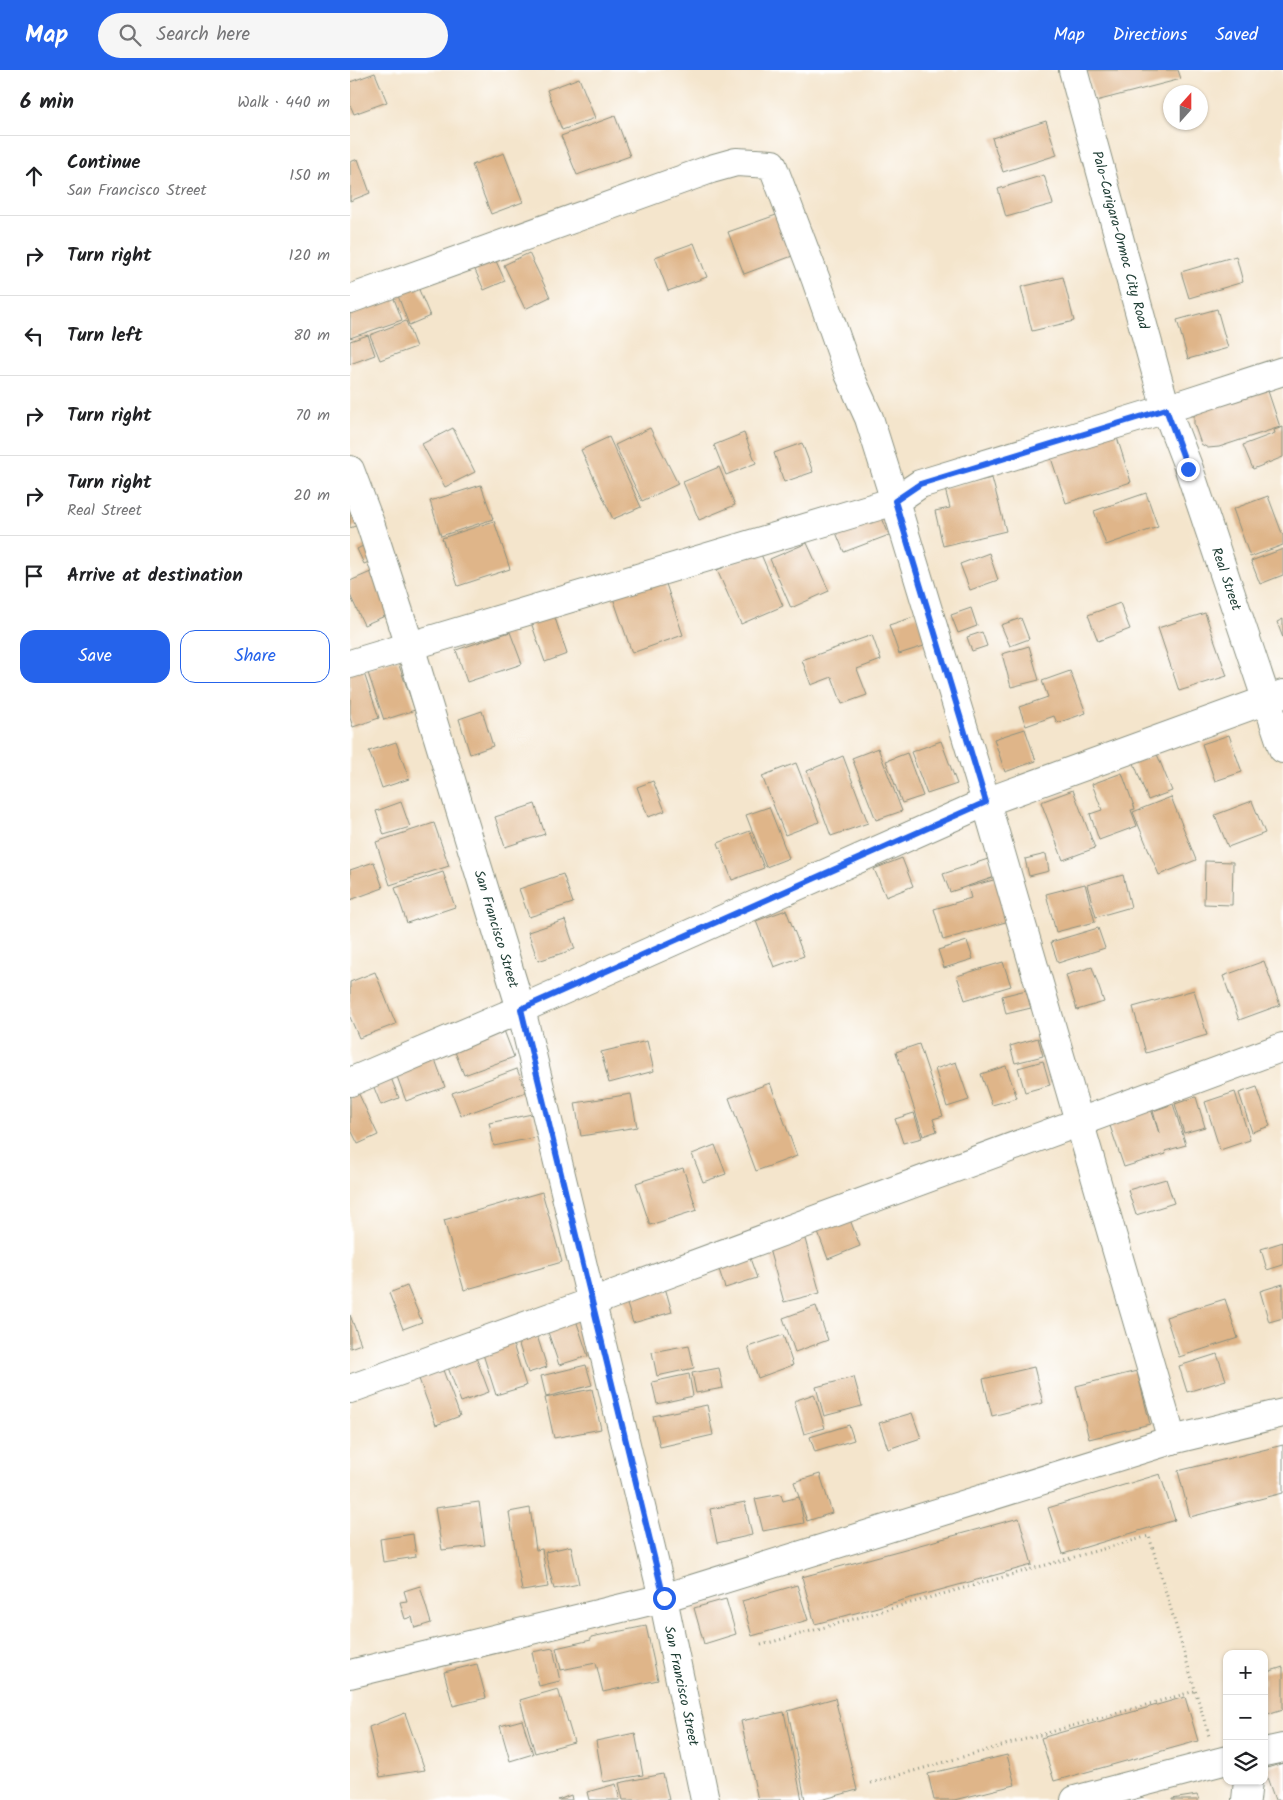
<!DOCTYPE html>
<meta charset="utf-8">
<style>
:root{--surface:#fff;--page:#f6f6f6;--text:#202124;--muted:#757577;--line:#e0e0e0;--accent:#2563eb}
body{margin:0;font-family:Kalam,sans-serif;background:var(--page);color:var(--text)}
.controls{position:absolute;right:15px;bottom:15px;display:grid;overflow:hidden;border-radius:10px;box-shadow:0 1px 4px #0004}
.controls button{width:45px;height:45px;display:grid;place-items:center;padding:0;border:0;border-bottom:1px solid var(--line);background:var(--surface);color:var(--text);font:25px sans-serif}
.compass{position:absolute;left:813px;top:15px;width:45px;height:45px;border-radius:50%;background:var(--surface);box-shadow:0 1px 4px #0004;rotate:21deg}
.stop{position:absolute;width:15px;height:15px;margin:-11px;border:4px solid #2563eb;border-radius:50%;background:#fff}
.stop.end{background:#2563eb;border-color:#fff;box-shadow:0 1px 5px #0008}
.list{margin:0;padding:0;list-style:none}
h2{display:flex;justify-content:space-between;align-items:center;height:65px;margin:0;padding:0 20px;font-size:21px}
h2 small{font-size:16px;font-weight:400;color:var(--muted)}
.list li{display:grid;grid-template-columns:32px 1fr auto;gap:15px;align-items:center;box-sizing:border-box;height:80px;padding:0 20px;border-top:1px solid var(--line)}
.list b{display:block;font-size:19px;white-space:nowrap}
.list p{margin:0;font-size:16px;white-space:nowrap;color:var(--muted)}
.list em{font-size:16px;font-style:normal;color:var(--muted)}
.actions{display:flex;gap:10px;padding:15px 20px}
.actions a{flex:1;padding:11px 0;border:1px solid var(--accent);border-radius:15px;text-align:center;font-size:18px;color:var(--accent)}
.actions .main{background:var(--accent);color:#fff}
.icon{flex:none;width:28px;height:28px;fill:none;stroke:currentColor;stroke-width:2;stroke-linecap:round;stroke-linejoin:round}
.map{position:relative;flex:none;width:933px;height:1730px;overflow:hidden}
header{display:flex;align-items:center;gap:30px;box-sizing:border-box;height:70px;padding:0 25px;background:var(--accent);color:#fff}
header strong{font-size:24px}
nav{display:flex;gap:28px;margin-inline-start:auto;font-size:18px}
.search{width:350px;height:45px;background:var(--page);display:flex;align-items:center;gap:12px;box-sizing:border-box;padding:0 18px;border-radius:28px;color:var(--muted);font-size:19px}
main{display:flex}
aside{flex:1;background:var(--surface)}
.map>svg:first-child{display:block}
.building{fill:#dfb589}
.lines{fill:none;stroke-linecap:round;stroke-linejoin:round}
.minor-casing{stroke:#8a9180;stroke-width:30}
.tertiary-casing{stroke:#8a9180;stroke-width:30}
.secondary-casing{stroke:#8a9180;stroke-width:30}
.path{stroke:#8a9180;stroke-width:3;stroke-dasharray:1 4;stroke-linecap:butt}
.minor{stroke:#fff;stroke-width:28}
.tertiary{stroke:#fff;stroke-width:28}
.secondary{stroke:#fff;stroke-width:28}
.route{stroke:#2563eb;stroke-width:6}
.labels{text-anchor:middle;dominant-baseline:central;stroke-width:4.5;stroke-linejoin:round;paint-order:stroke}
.street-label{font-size:14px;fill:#1f3d34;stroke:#fff}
</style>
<header>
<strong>Map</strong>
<div class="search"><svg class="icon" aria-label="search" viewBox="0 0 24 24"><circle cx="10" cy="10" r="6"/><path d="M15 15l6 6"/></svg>Search here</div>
<nav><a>Map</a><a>Directions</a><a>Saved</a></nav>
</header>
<main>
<aside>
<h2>6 min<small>Walk · 440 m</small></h2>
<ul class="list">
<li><svg class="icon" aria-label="ahead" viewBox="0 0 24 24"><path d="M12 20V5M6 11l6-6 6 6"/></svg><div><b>Continue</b><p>San Francisco Street</p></div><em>150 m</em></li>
<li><svg class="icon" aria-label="right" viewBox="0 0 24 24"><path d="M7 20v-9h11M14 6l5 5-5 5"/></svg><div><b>Turn right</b></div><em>120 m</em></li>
<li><svg class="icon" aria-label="left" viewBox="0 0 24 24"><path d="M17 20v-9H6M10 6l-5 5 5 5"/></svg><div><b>Turn left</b></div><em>80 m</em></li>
<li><svg class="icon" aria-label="right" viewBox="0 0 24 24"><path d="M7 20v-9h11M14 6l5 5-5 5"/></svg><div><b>Turn right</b></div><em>70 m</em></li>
<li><svg class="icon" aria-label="right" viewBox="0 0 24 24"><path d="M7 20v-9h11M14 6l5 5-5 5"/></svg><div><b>Turn right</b><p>Real Street</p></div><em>20 m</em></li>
<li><svg class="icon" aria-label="arrive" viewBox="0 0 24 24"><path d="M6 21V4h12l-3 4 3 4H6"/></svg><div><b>Arrive at destination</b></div></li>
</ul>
<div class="actions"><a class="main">Save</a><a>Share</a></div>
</aside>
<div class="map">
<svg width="933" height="1730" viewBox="0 0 933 1730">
<rect width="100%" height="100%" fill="#fff"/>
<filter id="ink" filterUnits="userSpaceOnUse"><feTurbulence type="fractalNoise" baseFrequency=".02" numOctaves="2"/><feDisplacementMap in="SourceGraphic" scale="10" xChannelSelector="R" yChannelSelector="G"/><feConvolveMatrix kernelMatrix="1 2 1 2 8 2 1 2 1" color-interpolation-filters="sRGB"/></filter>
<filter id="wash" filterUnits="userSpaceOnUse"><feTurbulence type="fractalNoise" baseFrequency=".0096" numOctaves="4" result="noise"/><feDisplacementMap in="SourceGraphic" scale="20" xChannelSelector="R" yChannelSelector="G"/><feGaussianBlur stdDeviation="1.12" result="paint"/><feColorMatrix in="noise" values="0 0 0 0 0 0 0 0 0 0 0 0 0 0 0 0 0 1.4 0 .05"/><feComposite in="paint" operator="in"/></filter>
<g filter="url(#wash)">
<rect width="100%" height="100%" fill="#f4e5cc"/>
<g id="blocks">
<g class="building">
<path d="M737,0H828L831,9L746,31Z"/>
<path d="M25,3L37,32L4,44L0,35V12Z"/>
<path d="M229,8L245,48L212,60L197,20Z"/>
<path d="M265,46L280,86L227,105L211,66Z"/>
<path d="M696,51L707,85L653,102L642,68Z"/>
<path d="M154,83L173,132L141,144L122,95Z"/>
<path d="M8,89L20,123L0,131V92Z"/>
<path d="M694,105L703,134L656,147L648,119Z"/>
<path d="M429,144L445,185L394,204L378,162Z"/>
<path d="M344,173L357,207L318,221L305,187Z"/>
<path d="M142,182L155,211L134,220L121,191Z"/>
<path d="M179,183L200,227L175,239L154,195Z"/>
<path d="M886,186L893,212L839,228L831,202Z"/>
<path d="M713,207L724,251L682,261L671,217Z"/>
<path d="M67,215L80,246L59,255L47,223Z"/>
<path d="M40,218L52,250L0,268V233Z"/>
<path d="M867,239L878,278L838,289L827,250Z"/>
<path d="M56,251L66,277L30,290L20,265Z"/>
<path d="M18,265L25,285L0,294V271Z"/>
<path d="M914,309L930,357L869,377L858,378L851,374L844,354V346L848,340Z"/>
<path d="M933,357V387L903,399L893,375L925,363L924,360Z"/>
<path d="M103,358L125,402L95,417L72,374Z"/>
<path d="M300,358L328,414L292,431L265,375Z"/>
<path d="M765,361L781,412L716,433L699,382Z"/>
<path d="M394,363L406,393L376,405L364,375Z"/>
<path d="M259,367L291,437L263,449L231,380Z"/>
<path d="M452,373L463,402L434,412L424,383Z"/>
<path d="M369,397L385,435L349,450L333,412Z"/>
<path d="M642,408L656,461L593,476L585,441L600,438L595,419Z"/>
<path d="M131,415L143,449L91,466L80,431Z"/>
<path d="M796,423L808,457L756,475L744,441Z"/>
<path d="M918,426L933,466V475L900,487L883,439Z"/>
<path d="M0,437L8,455L0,458Z"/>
<path d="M528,438L539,465L494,482L483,455Z"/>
<path d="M144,451L160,499L108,516L92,468Z"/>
<path d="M19,473L26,489L14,494L7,479Z"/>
<path d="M457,473L479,521L441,538L420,489Z"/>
<path d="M933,479V505L910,514L901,491Z"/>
<path d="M410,482L433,536L391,554L367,500Z"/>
<path d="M639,483L648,510L620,520L610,494Z"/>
<path d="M23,501L42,543L14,555L0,525V511Z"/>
<path d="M314,508L333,565L282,583L262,525Z"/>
<path d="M770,533L780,559L748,571L738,545Z"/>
<path d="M201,536L217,584L195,592L178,544Z"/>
<path d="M621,538L627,556L608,563L601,545Z"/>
<path d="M855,543L877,606L829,621L808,558Z"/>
<path d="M567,546L577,575L549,584L539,555Z"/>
<path d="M671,548L679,569L660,576L651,555Z"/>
<path d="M933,549V568L927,552Z"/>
<path d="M160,562L172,594L117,612L106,580Z"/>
<path d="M632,562L637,576L622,581L617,567Z"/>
<path d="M522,565L531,590L507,599L517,625L492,634L482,607L461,615L452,590Z"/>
<path d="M679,576L689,610L661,617L652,584Z"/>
<path d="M47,590L65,640L34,650L17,600Z"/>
<path d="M12,597L29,648L3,657L0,648V601Z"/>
<path d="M720,601L736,643L707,653L704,646L676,656L669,637L698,627L692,611Z"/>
<path d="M132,641L143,676L120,684L109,649Z"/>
<path d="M675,659L686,691L655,702L644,669Z"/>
<path d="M879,665L892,702L865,711L852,674Z"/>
<path d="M591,671L607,714L577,724L561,682Z"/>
<path d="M46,672L59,709L32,718L19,681Z"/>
<path d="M528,678L552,741L526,750L502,688Z"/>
<path d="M557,683L573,726L552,733L536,691Z"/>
<path d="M807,684L822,721L798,730L784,693Z"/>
<path d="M493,686L518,753L481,766L457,701Z"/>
<path d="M446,693L469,752L435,765L412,706Z"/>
<path d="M772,703L785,739L781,740L787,756L749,770L740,744L752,740L742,714Z"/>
<path d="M303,711L315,741L298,747L287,717Z"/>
<path d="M723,720L745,778L713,790L691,732Z"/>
<path d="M821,727L846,790L809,805L783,742Z"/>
<path d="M902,731L915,763L878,777L865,745Z"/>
<path d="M51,732L60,757L34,765L26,741Z"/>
<path d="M185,734L195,764L155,777L145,747Z"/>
<path d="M419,737L439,788L416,797L396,745Z"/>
<path d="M84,753L99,796L40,815L26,772Z"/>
<path d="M400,761L414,798L382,810L368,773Z"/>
<path d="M696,784L699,801L679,806L675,789Z"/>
<path d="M552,788L563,816L536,827L524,799Z"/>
<path d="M638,789L645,807L600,822L593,804Z"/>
<path d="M855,791L883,792L882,835L854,834Z"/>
<path d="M24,792L33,818L0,830V800Z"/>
<path d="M93,802L105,837L57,853L45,818Z"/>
<path d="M213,804L223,833L179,847L169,819Z"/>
<path d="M773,805L781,837L746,847L737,815Z"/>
<path d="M647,809L659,851L593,870L584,839L621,828L618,817Z"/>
<path d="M735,814L745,852L706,862L696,824Z"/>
<path d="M436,840L454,886L424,897L406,851Z"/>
<path d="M215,850L225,879L188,891L178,862Z"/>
<path d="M748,858L755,878L708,893L701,872Z"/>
<path d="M617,871L623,889L594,898L588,880Z"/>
<path d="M914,891L930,935L889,950L873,906Z"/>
<path d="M653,892L661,916L615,930L607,906Z"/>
<path d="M742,897L754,932L727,940L716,905Z"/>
<path d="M25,902L46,954L9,968L0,947V912Z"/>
<path d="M676,920L681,938L656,944L652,926Z"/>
<path d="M844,920L857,965L796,983L783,937Z"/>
<path d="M152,955L164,987L114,1005L102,974Z"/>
<path d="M688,968L693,986L665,993L660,976Z"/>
<path d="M297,971L304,1001L259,1013L251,982Z"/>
<path d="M569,974L593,1046L583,1049L587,1061L573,1066L546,982Z"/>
<path d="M82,981L95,1017L56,1031L45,1001Z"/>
<path d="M693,991L700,1015L675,1022L668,998Z"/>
<path d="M606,992L619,1030L597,1037L585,999Z"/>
<path d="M656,996L667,1028L642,1035L631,1004Z"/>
<path d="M167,999L176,1022L111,1046L102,1023Z"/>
<path d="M39,1003L49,1028L31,1035L21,1010Z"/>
<path d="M420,1013L447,1086L406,1101L379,1028Z"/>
<path d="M907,1017L920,1056L902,1062L889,1023Z"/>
<path d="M7,1020L28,1065L8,1074L0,1058V1023Z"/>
<path d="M885,1022L900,1070L870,1080L855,1032Z"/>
<path d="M281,1024L287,1057L231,1066L225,1033Z"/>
<path d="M846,1027L855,1057L834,1063L825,1034Z"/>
<path d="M823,1034L836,1075L815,1081L816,1084L774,1097L758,1050L800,1036L809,1063L803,1041Z"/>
<path d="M564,1043L572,1068L553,1073L545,1049Z"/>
<path d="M182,1044L187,1067L144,1076L139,1053Z"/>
<path d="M365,1075L376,1104L353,1112L342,1084Z"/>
<path d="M333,1098L347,1140L300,1155L286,1113Z"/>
<path d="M816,1109L824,1133L786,1145L778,1120Z"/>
<path d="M192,1122L212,1192L114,1220L94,1150Z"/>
<path d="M499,1147L510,1176L478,1189L467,1160Z"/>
<path d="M453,1162L470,1223L434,1232L417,1172Z"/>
<path d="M933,1172V1195L917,1200L911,1179Z"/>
<path d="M396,1177L407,1208L375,1218L365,1187Z"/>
<path d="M314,1214L322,1242L283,1253L274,1225Z"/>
<path d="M933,1214V1248L919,1252L910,1221Z"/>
<path d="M57,1216L72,1252L53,1259L39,1223Z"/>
<path d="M875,1229L888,1268L829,1287L816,1247Z"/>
<path d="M466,1236L478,1270L445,1282L433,1248Z"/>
<path d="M224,1244L238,1286L209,1295L195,1253Z"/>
<path d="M0,1245L11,1274L0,1278Z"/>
<path d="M184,1256L197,1297L178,1303L165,1262Z"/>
<path d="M433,1265L443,1295L408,1308L398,1277Z"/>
<path d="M162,1271L176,1316L146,1325L132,1281Z"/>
<path d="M339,1275L344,1298L307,1306L302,1282Z"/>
<path d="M124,1282L139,1322L111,1332L96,1292Z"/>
<path d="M867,1284L876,1310L837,1322L829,1296Z"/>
<path d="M236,1295L242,1315L196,1327L191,1306Z"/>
<path d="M684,1297L693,1333L642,1346L633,1309Z"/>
<path d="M369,1298L373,1318L346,1323L342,1303Z"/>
<path d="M93,1300L110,1346L86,1355L69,1309Z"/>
<path d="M787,1301L800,1354L739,1369L726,1316Z"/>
<path d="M339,1304L343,1326L307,1334L302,1312Z"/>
<path d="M504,1307L512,1336L474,1346L466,1317Z"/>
<path d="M242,1319L251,1359L204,1368L195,1328Z"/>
<path d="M464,1324L475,1358L454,1364L444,1331Z"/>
<path d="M357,1335L363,1365L310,1377L303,1346Z"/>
<path d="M562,1343L571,1368L538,1379L529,1353Z"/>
<path d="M499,1355L504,1370L465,1382L460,1367Z"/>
<path d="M933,1375V1423L840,1447L828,1401Z"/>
<path d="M470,1404L482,1443L457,1451L444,1412Z"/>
<path d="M810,1404L825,1450L713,1484L698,1438Z"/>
<path d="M431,1424L433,1431L449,1427L454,1453L413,1461L405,1429Z"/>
<path d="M129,1432L135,1475L92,1480L85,1438Z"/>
<path d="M395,1432L402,1465L367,1473L360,1439Z"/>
<path d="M180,1438L186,1480L192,1479L198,1517L172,1521L159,1442Z"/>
<path d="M669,1448L682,1495L465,1554L452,1507Z"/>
<path d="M63,1464L66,1487L33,1492L30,1469Z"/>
<path d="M221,1476L229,1514L204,1519L195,1482Z"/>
<path d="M447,1515L458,1550L402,1566L392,1531Z"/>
<path d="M70,1516L81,1553L65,1558L62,1547L55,1549L50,1532L57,1531L54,1521Z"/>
<path d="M376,1529L386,1564L354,1574L344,1538Z"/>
<path d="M296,1556L308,1610L253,1622L246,1593L211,1600L206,1578L241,1570V1567Z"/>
<path d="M203,1578L210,1611L189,1616L182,1582Z"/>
<path d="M127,1594L136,1628L103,1636L94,1602Z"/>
<path d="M933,1597V1639L914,1645V1603Z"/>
<path d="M208,1619L224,1672L185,1683L170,1630Z"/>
<path d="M835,1627L848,1671L704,1711L691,1668Z"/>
<path d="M485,1628L507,1720L471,1730H455L438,1641Z"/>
<path d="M434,1642L452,1730H408L391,1651Z"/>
<path d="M55,1643L75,1700L30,1707L19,1657Z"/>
<path d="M172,1650L183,1684L160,1691L150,1656Z"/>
<path d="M285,1663L293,1705L253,1712L246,1671Z"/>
<path d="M657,1685L665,1715L604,1730H584L578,1704Z"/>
<path d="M933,1693V1730H925L914,1699Z"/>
<path d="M313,1704L319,1730H273L269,1713Z"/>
<path d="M266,1714L270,1730H239L237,1722Z"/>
<path d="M221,1725L222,1730H208Z"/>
<path d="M847,1725L849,1730H822V1729Z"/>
</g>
</g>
</g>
<g filter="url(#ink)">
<use href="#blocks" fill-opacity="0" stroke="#8a9180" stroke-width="1"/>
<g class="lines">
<defs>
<g id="minor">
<path d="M0,229L361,99L386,92L422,94L466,210L499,304L519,348L545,431L636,732L822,1370"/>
<path d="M0,400L21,456L60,576L171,939L313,1528L355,1730"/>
<path d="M0,594L545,431L570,414L816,339L933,301"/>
<path d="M0,1012L171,939L636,732L933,624"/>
<path d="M0,1319L242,1232L933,977"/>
<path d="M0,1604L313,1528L822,1370L933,1343"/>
<path d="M896,1730L898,1711"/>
</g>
<g id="tertiary">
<path d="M914,1682L933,1678"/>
<path d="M725,1730L877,1690"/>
</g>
<path id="secondary" d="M723,0L816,339L839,399L933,679"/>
</defs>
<use href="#minor" class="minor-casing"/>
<use href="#tertiary" class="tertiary-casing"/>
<use href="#secondary" class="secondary-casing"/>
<g class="path">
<path d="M411,1575L799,1466L859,1666"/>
<path d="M521,1713L845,1621"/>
</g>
<use href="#minor" class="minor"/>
<use href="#tertiary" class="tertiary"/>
<use href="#secondary" class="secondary"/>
</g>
</g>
<g class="lines" filter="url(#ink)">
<path class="route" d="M314,1528L171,939L636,732L545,431L570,414L816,339L838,399"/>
</g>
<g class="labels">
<g class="street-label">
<text transform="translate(770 170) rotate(75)">Palo-Carigara-Ormoc City Road</text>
<text transform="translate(876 509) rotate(71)">Real Street</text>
<text transform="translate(146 859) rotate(73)">San Francisco Street</text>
<text transform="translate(331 1616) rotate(78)">San Francisco Street</text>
</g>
</g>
</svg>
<div class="controls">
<button>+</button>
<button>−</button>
<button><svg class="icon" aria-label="layers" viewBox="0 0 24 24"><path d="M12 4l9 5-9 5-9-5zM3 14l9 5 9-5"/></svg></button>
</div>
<svg class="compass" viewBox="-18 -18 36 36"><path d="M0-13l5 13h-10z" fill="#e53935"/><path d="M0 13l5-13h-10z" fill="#757577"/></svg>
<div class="stop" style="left:314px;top:1528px"></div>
<div class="stop end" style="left:838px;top:399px"></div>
</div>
</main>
